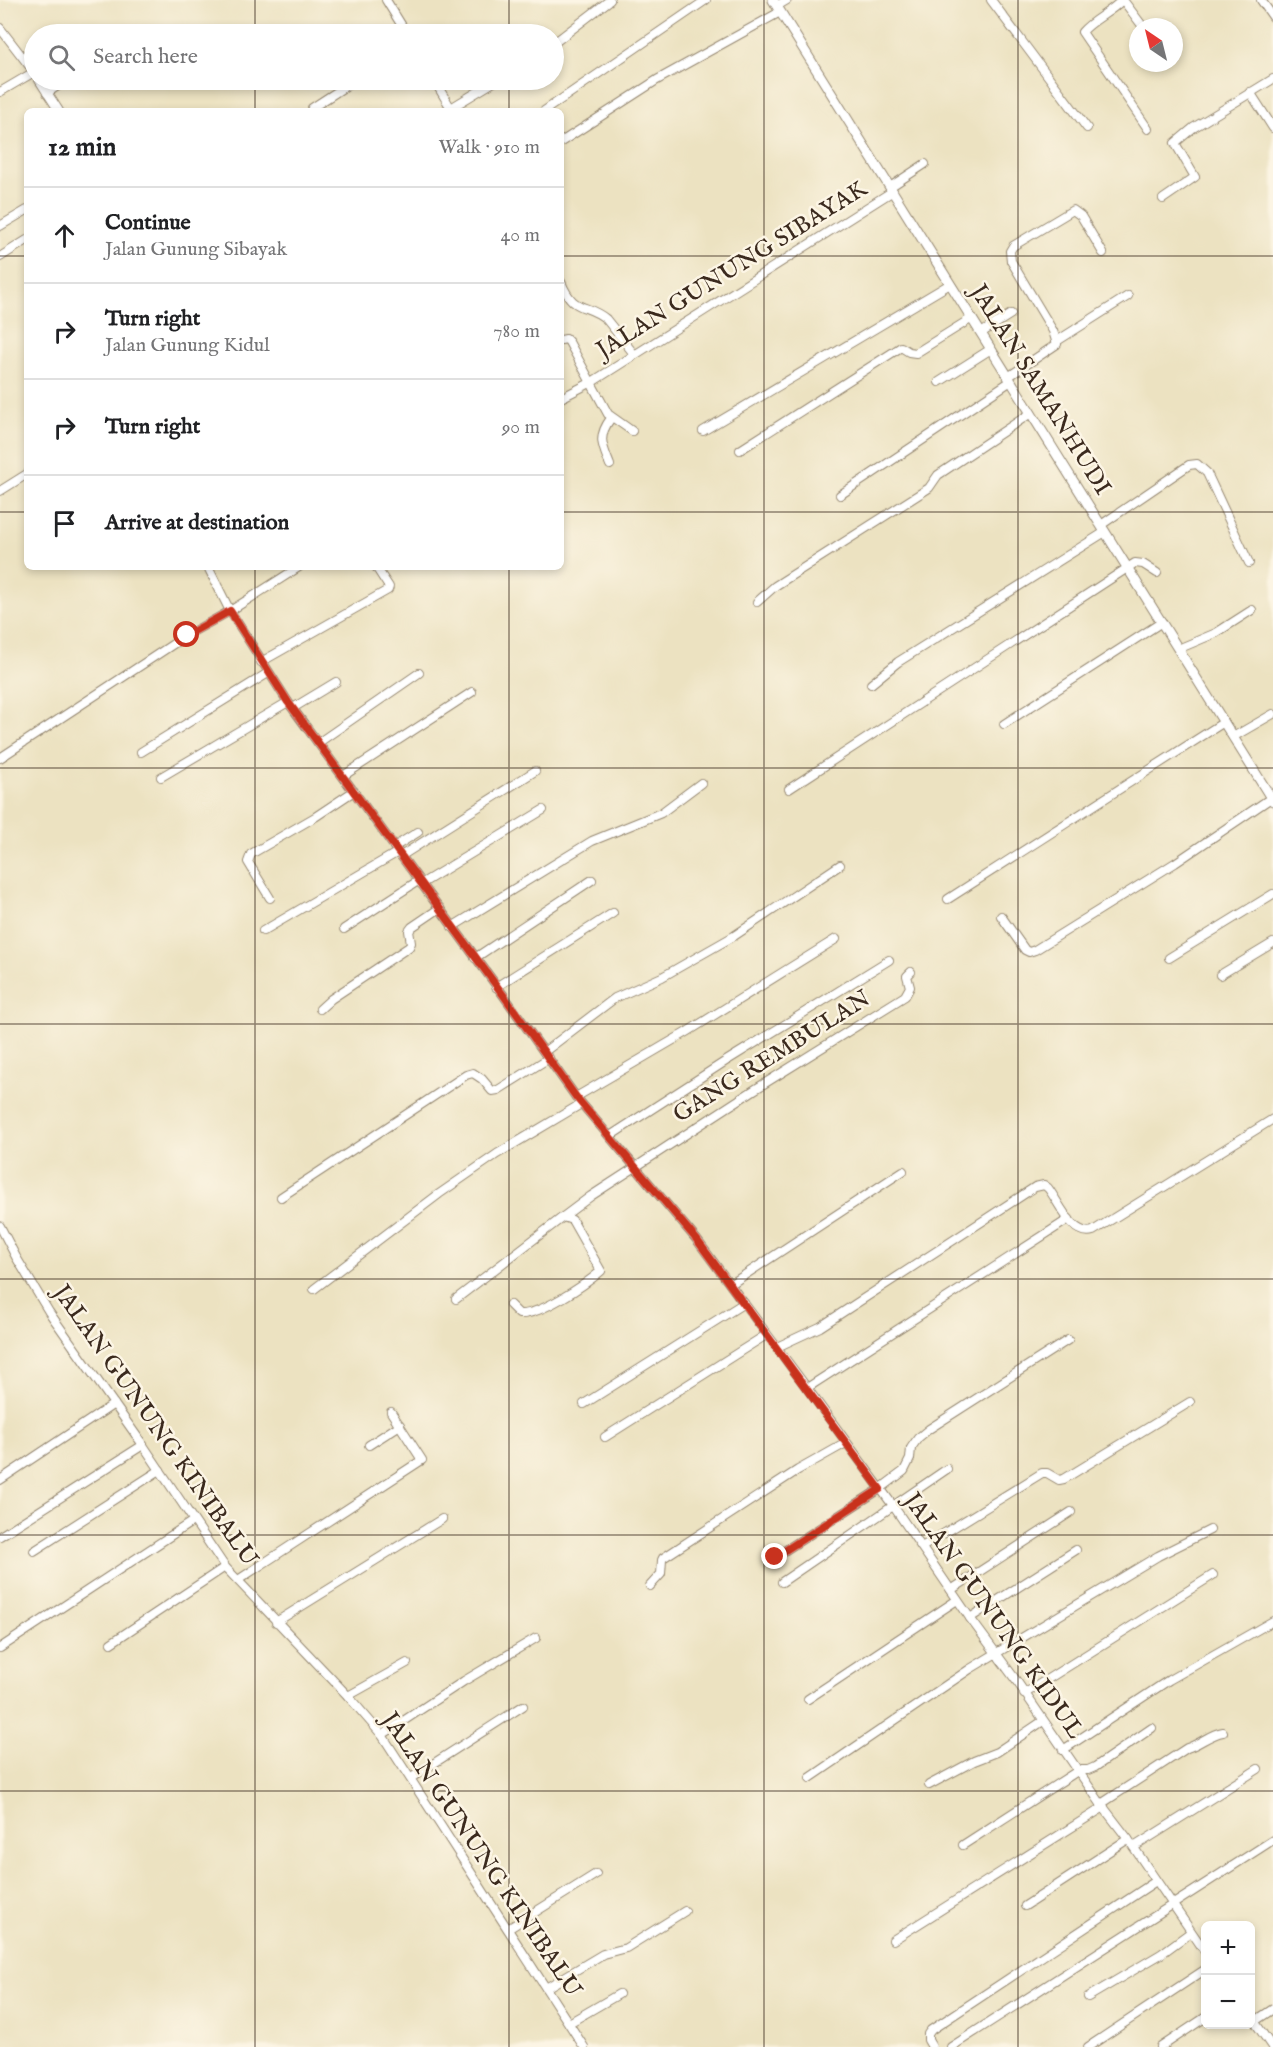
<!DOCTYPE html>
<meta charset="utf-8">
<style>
:root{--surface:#fff;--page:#f2f2f2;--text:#202124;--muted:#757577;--line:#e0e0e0}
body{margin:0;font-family:"IM FELL English",serif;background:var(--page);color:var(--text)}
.controls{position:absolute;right:18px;bottom:18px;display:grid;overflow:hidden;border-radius:9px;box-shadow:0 3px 9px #0003}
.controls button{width:54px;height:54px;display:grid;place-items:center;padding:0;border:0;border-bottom:2px solid var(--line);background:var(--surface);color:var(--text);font:30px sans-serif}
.compass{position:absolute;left:1129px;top:18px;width:54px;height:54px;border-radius:50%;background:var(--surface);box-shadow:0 3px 9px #0003;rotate:325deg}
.stop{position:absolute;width:18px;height:18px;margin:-14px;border:4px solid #c8321e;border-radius:50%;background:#fff}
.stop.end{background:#c8321e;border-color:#fff;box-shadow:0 2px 6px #0008}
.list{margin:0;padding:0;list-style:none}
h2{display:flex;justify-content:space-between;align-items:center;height:78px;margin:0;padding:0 24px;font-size:26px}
h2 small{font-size:20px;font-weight:400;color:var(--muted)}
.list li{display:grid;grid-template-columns:39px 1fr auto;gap:18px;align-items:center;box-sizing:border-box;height:96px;padding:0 24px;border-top:2px solid var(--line)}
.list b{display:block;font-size:22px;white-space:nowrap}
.list p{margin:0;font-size:20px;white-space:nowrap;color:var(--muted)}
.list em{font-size:20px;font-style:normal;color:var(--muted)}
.icon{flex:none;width:33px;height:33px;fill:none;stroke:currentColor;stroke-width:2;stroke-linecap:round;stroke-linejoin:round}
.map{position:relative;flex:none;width:1273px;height:2047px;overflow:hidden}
.search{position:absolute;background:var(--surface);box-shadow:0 3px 9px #0003;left:24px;top:24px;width:540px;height:66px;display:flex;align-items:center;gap:15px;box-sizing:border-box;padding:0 21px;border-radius:33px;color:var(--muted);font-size:22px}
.panel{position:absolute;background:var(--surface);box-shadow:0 3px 9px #0003;left:24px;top:108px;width:540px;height:462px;border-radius:9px}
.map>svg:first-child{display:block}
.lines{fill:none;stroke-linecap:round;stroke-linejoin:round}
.minor-casing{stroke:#948670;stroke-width:10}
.tertiary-casing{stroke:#948670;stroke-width:11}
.minor{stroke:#fff;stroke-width:8}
.tertiary{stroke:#fff;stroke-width:9}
.route{stroke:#c8321e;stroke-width:8}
.grid{fill:none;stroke:#3b2a1e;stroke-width:1.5;stroke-opacity:0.55}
.labels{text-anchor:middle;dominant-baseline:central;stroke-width:5;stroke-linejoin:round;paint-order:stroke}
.street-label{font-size:24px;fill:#3b2a1e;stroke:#fcf5e5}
</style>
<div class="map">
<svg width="1273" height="2047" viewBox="0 0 1273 2047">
<rect width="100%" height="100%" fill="#fcf5e5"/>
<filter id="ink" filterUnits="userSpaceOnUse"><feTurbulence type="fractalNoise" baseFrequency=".0167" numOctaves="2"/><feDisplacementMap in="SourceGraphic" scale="12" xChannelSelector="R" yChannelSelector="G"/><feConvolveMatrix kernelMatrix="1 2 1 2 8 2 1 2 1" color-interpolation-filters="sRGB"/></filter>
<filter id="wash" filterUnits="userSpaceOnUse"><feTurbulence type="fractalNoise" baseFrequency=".008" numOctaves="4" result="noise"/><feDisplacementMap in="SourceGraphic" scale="24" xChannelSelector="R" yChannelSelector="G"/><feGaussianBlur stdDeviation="1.35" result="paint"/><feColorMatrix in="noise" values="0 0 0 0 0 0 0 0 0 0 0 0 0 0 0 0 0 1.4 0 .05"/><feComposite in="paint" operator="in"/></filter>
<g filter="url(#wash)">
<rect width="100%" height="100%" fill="#ece2c1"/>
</g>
<g filter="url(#ink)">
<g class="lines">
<defs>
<g id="minor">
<path d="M386,0L407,34"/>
<path d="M991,0L1087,128"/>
<path d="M1122,0C1110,13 1093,19 1082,32L1148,129"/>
<path d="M1123,0L1141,24"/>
<path d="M1261,0L1273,17"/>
<path d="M777,6L787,0"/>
<path d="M0,28L34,72"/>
<path d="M554,43L610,0"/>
<path d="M39,80L59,111"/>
<path d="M434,80L452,110"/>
<path d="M0,92L34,72"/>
<path d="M1250,92L1273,128"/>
<path d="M47,93L67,80"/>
<path d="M312,108L355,80"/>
<path d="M446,111L497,80"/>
<path d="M544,111L706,0"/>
<path d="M561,142L657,80L780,12"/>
<path d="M890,187L925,164"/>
<path d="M1163,199L1195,177L1175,143L1193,128L1273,79"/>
<path d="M0,226L27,210"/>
<path d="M0,257L27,240"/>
<path d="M561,282C574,314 585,302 606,319L634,354"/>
<path d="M981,333L1011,314"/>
<path d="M561,340L566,339L569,342L608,414L632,431"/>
<path d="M1057,341L1128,296"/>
<path d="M1008,377L1057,344L1053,331L1011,261L1010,251L1013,246L1073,210L1081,216L1103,253"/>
<path d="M939,382L991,349"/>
<path d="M561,398L592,382L893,191"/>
<path d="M703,431L950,284"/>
<path d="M740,450L895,351L901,347L909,352L916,353L972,318"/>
<path d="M610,465C602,445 597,437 611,418"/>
<path d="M0,491L27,474"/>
<path d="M840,495L1011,381"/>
<path d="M1101,525L1189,465L1197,464L1207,473L1249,563"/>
<path d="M208,567L230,611L288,702L504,996L576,1097L697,1240L807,1388L894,1507L970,1618L1018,1683L1101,1804L1128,1839L1206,1953"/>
<path d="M757,602L775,586L929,488L938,475L1031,413"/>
<path d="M1178,649L1216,633L1252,610"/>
<path d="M261,662L388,590L389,587L376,567"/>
<path d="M871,684L898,662L1105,532"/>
<path d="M293,708L336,682"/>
<path d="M1004,724L1162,622"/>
<path d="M1233,737L1273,714"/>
<path d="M318,743L419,673"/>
<path d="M141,752L268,673"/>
<path d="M0,758L187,635L230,611L299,567"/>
<path d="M343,776L472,692"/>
<path d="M161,777L288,702"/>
<path d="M789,789L1135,563L1143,564L1157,573"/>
<path d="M394,847L418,832"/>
<path d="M401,856L535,771"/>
<path d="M421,884L543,810"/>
<path d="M270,898L248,862L251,854L315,817L354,791"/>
<path d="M948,899L1224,722"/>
<path d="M1001,916L1025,950L1029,952L1035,950L1175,863L1271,798"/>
<path d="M452,927L592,841L661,813L701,783"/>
<path d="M344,929L418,881"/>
<path d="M263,931L398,852"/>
<path d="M475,958L592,880"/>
<path d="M1169,958L1273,894"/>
<path d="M1220,975L1273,943"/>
<path d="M496,987L613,913"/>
<path d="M320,1009L331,999L409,947L411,943L409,931L412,927L440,908"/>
<path d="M544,1052L615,998L662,977L734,936L840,865"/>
<path d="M576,1097L687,1032L836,939"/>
<path d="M610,1136L726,1061L889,960"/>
<path d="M281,1197L466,1075L473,1073L482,1079L492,1091L498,1090L549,1058"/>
<path d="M0,1226L16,1257L49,1312L143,1445L225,1567L348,1696L382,1735L584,2047"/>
<path d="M731,1284L903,1171"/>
<path d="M314,1289L439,1194L497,1154L581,1104"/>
<path d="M456,1299L563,1217"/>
<path d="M510,1305L519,1314C539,1316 585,1285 601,1271L572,1220L563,1217L591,1196L754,1090L905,996L910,987L907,976L911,972"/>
<path d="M777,1347L820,1327L1035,1187L1044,1185L1048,1188C1059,1202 1072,1237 1093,1231L1273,1119"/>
<path d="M807,1388L1069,1219"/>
<path d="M584,1404L744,1303"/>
<path d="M605,1437L766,1335"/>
<path d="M369,1445L400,1425"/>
<path d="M0,1480L114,1404"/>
<path d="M0,1536L143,1445"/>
<path d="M922,1547L1042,1473H1047L1059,1480L1064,1479L1190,1402"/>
<path d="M34,1551L160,1470"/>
<path d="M775,1557L880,1489L904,1471L910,1459L911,1448L918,1438L929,1429L1068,1340"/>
<path d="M238,1580L422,1460L391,1412"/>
<path d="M782,1582L947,1469"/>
<path d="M650,1586L661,1574L662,1560L663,1558L798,1470L846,1443"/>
<path d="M951,1590L1071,1512"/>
<path d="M970,1618L1076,1550"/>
<path d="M276,1622L442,1519"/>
<path d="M111,1643L225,1567"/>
<path d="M0,1648L193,1521"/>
<path d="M1024,1694L1213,1575"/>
<path d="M348,1696L407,1663"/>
<path d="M808,1699L957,1600"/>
<path d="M382,1735L464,1681L536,1638"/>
<path d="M1063,1750L1169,1680L1273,1621"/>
<path d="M411,1778L523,1706"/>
<path d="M810,1778L970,1669L1158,1556L1210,1530"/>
<path d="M929,1785L974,1761L997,1752L1043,1721"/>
<path d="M1101,1804L1187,1748C1200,1744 1210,1734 1223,1732"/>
<path d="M963,1845L1079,1770H1088L1095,1767L1152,1728"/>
<path d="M1134,1847L1258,1769"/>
<path d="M1025,1906L1128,1839"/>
<path d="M508,1929L596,1874"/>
<path d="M893,1940L1104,1807"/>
<path d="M546,1988L603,1954L626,1948L685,1911"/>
<path d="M1088,1997L1161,1954L1191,1932"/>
<path d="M1250,2015L1272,2047"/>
<path d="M1255,2021L1273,2009"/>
<path d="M569,2023L619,1994"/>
<path d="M932,2047L928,2040V2034L931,2030L1156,1881"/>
<path d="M951,2047L1273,1840"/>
<path d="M1088,2047L1206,1969"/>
<path d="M1161,2047L1206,2017"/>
</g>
<path id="tertiary" d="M773,0L1273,801"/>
</defs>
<use href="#minor" class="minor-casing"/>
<use href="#tertiary" class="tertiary-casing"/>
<use href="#minor" class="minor"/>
<use href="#tertiary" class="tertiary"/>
</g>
</g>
<g class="lines" filter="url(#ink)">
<path class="route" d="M187,635L230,611L288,702L504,996L576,1097L697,1240L880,1489L775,1557"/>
</g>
<path class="grid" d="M255,0V34M509,0V34M764,0V2047M1018,0V2047M255,80V111M509,80V111M0,256H27M561,256H1273M0,512H27M561,512H1273M255,567V2047M509,567V2047M0,768H1273M0,1024H1273M0,1279H1273M0,1535H1273M0,1791H1273"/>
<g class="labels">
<g class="street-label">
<text transform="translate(732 270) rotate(-32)">JALAN GUNUNG SIBAYAK</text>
<text transform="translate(1040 390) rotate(58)">JALAN SAMANHUDI</text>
<text transform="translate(772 1057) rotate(-32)">GANG REMBULAN</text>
<text transform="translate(155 1426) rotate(55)">JALAN GUNUNG KINIBALU</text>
<text transform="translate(993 1616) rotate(55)">JALAN GUNUNG KIDUL</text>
<text transform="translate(481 1855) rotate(56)">JALAN GUNUNG KINIBALU</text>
</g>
</g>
</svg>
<div class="controls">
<button>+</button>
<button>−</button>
</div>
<svg class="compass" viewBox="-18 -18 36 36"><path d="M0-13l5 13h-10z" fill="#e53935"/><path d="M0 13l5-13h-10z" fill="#757577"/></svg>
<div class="stop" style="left:187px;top:635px"></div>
<div class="stop end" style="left:775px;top:1557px"></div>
<div class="search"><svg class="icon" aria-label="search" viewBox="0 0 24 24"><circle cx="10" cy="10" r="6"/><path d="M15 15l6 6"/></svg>Search here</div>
<section class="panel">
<h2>12 min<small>Walk · 910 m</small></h2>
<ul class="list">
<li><svg class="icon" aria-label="ahead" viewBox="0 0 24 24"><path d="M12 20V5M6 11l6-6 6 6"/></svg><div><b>Continue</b><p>Jalan Gunung Sibayak</p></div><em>40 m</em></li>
<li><svg class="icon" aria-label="right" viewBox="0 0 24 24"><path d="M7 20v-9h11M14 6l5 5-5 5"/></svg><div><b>Turn right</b><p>Jalan Gunung Kidul</p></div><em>780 m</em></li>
<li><svg class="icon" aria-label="right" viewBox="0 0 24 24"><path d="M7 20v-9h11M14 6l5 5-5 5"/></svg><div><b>Turn right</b></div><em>90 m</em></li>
<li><svg class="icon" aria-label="arrive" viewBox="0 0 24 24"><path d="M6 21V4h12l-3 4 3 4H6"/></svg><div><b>Arrive at destination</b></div></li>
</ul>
</section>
</div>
